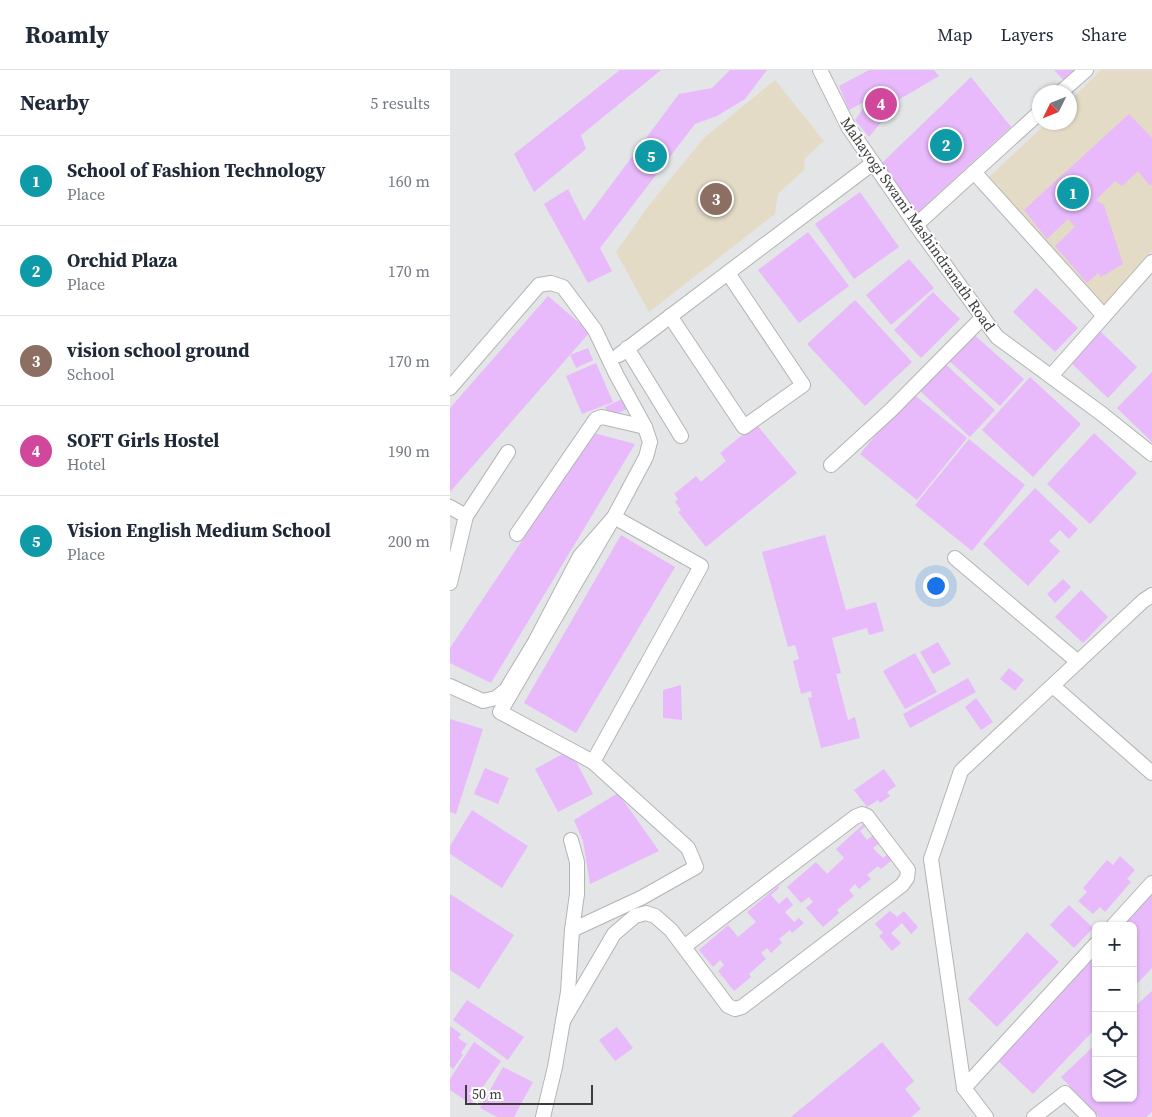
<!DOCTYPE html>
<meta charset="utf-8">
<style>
:root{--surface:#fff;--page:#f2f2f3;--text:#1f2937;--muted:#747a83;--line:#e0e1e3;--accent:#26695b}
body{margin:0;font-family:"Source Serif 4",serif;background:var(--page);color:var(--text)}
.controls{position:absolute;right:15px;bottom:15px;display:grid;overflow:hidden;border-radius:8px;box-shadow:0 1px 4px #0004}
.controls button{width:45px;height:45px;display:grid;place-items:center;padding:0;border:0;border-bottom:1px solid var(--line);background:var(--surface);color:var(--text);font:25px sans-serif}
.compass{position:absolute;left:582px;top:15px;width:45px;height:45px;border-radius:50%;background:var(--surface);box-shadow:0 1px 4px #0004;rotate:227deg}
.scale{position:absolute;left:15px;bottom:12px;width:128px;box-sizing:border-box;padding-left:5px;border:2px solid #3c3c3d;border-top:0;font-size:14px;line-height:18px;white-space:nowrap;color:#3c3c3d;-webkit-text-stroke:4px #fff;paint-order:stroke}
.you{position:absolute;left:485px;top:515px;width:18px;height:18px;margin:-12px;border:4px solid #fff;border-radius:50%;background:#1a73e8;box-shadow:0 0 0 8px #1a73e833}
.badge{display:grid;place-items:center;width:32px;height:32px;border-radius:50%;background:var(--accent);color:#fff;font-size:16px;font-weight:700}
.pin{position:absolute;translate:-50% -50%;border:2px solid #fff;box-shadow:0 1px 5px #0006}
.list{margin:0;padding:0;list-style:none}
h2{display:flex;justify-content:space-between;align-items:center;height:65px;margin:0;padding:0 20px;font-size:21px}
h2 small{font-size:16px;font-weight:400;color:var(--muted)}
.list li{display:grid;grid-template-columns:32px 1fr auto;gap:15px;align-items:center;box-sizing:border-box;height:90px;padding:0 20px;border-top:1px solid var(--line)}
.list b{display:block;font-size:19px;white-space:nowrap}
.list p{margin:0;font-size:16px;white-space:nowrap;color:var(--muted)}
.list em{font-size:16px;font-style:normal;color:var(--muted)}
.icon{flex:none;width:28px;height:28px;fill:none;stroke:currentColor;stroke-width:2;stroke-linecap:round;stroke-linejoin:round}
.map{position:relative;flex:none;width:702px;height:1047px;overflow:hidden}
header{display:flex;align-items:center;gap:30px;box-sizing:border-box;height:70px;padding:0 25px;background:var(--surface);border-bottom:1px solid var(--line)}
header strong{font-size:24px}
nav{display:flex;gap:28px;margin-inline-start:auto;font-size:18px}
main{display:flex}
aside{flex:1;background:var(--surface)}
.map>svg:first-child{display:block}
.education{fill:#e3dbc6}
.building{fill:#e8bafc}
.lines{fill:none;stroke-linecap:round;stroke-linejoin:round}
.street-casing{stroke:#b2b4b5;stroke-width:16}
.street{stroke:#fff;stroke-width:14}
.labels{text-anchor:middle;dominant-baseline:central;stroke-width:4;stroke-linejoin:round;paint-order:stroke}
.street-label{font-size:15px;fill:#3c3c3d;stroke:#fff}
</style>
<header>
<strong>Roamly</strong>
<nav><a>Map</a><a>Layers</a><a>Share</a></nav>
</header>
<main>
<aside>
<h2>Nearby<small>5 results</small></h2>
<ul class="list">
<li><span class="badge" style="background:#0f9aa8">1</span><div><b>School of Fashion Technology</b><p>Place</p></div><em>160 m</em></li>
<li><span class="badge" style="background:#0f9aa8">2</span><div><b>Orchid Plaza</b><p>Place</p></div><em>170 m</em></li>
<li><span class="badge" style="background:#8d6e63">3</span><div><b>vision school ground</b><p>School</p></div><em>170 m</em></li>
<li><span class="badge" style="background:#d1479c">4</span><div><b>SOFT Girls Hostel</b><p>Hotel</p></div><em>190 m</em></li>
<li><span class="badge" style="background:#0f9aa8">5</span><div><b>Vision English Medium School</b><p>Place</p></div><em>200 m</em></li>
</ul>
</aside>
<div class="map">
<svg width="702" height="1047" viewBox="0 0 702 1047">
<rect width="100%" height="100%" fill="#e3e5e7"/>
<g class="education">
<path d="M651,0H702V181L645,245L527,118L597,53L620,52V31Z"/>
<path d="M325,10L374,71L354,89L355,99L328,124L325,144L199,242L166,182L200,134L254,68Z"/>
</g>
<g class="building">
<path d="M170,0H211L131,65L136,79L84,122L64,84Z"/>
<path d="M280,0H317L295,29L267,46L245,54L150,178L162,201L138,213L94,134L118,119L134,151L229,24L262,18Z"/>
<path d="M419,0H484L489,6L450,29L419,67L405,50L421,28L399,40L389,16Z"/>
<path d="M604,0H627L614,11Z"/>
<path d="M521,7L561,57L466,144L432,93Z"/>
<path d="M679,44L702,68V114L700,116L688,101L672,116L665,111L646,130L654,135L673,194L651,207L648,203L637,213L605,176L625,157L618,149L597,169L574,140Z"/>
<path d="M410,122L449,177L404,209L365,154Z"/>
<path d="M358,162L399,216L349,253L308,200Z"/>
<path d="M459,189L484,218L441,255L416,225Z"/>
<path d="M586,218L628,258L605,282L563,242Z"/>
<path d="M483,222L510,249L471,288L444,260Z"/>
<path d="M98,226L140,262L0,422V338Z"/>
<path d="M405,230L462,292L415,336L357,274Z"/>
<path d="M648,259L687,297L658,328L618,290Z"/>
<path d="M521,262L574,309L550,336L497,289Z"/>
<path d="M138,278L143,290L126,298L120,285Z"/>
<path d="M492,291L545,340L520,367L467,318Z"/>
<path d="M146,293L163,332L132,344L116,306Z"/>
<path d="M702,302V372L667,338Z"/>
<path d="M580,307L631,354L583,407L532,360Z"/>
<path d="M461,322L517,368L467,430L410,384Z"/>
<path d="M174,328L179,338L160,347L155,337Z"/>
<path d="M306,354L347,403L256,477L228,442L231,440L225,432L228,429L224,424L246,406L251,412L276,391L270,383Z"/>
<path d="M144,363L185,374L41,613L0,593V578Z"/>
<path d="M644,363L687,403L640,454L597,414Z"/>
<path d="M519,369L575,415L522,481L465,435Z"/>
<path d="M585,418L628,459L619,469L610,460L599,471L610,481L578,516L533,474Z"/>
<path d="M171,465L225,497L126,663L74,633Z"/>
<path d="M375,465L396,540L426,532L434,561L419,565L417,558L382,568L391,603L386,604L398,650L405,647L410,668L371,678L358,628L362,627L361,621L351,624L343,591L349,589L345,575L338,577L312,482Z"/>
<path d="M613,509L621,517L605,533L597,524Z"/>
<path d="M631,520L658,547L633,573L605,547Z"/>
<path d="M488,572L501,594L483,604L470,582Z"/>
<path d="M465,583L487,622L455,639L433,601Z"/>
<path d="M559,598L574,610L565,621L550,609Z"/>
<path d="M518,608L526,622L460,658L453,644Z"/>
<path d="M231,615L232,650L213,648V620Z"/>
<path d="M526,628L543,652L531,660L515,637Z"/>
<path d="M0,649L33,659L6,744L0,742Z"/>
<path d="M120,680L143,724L108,742L85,699Z"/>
<path d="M35,698L59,708L48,734L24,724Z"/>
<path d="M434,699L446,716L437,722L440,726L430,733L428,730L417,737L404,720Z"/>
<path d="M168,723L209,781L140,814L133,771L124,750Z"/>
<path d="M22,740L78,776L52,818L0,784V776Z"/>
<path d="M416,752L418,754L410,761L417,770L425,764L432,771L423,778L433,788L438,784L442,790L431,799L428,796L417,805L421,809L409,819L405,814L399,820L404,826L387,840L389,843L373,857L356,838L363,832L359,827L351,833L337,817L366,792L377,804L394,788L386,779Z"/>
<path d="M670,786L685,800L677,809L681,812L655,842L650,837L643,844L628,831L637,822L633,818L657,790L663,795Z"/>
<path d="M328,816L329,818L321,825L329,834L337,827L343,835L335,842L344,852L349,848L354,853L342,863L340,860L329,869L332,873L321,883L317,878L311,883L316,889L299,904L301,907L284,921L268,901L274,895L270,890L263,897L249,880L278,855L288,867L306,852L297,842Z"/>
<path d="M702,820V898L683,918V856H669Z"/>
<path d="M0,824L64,865L29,919L0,900Z"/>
<path d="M619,835L643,858L624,878L600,855Z"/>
<path d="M440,841L447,847L454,841L468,857L461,864L452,853L441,863L451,873L442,881L429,866L433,863L425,854Z"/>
<path d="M577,862L609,892L547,957L518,929Z"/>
<path d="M646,881V958L583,1024L545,988Z"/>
<path d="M702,921V1042L696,1047H649L611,1007L646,974V1028H683V938Z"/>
<path d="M17,930L74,967L58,990L3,950Z"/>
<path d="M0,956L11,964L8,968L17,974L11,983L13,985L3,999L0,996Z"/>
<path d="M167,957L183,978L165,991L149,970Z"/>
<path d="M24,972L51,991L21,1034L0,1020V1009Z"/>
<path d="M432,972L464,1011L455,1019L471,1039L461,1047H341Z"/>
<path d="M53,997L83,1012L64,1047H47L30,1038Z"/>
</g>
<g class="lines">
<defs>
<g id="street">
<path d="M370,0L399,58L466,155L547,267L652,344L702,384"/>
<path d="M611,22L636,0"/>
<path d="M524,102L654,246"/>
<path d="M466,155L590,42"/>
<path d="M220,246L294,357L353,315L278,203"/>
<path d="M177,278L231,366"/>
<path d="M169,285L423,93"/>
<path d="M601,306L702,192"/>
<path d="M0,318L89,215L101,213L113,217L145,260L166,304L195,357L200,372L196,387L164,447L130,486L85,572L56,620L46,628L33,631L0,616"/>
<path d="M381,395L441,340L533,247"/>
<path d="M0,437L16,446L58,382"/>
<path d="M164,447L251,496L143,692L50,642Z"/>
<path d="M67,464L146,349L152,347L195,357"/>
<path d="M505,488L628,592"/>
<path d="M0,513L16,446"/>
<path d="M603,616L702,703"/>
<path d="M663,856L702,813"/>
<path d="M122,860L191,828L246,797L238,778L143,692"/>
<path d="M113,951L164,864L185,846L196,843L205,846L221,860L278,936L285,939L292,937L452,815L457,808L458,800L417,746L412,744L405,747L235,876"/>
<path d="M514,1018L646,874"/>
<path d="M93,1047L105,997L118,922L122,860L127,824V792L121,770"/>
<path d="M536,1047L514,1018L481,789L511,701L693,531L702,525"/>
<path d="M584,1047L615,1023L639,1047"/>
</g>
</defs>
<use href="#street" class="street-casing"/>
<use href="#street" class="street"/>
</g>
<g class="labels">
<g class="street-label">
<text transform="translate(468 154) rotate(55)">Mahayogi Swami Mashindranath Road</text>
</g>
</g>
</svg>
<div class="controls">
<button>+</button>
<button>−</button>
<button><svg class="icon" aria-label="locate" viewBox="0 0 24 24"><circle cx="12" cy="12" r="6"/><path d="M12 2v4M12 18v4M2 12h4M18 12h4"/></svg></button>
<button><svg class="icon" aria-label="layers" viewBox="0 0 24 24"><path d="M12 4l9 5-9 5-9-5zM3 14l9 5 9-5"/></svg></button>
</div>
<svg class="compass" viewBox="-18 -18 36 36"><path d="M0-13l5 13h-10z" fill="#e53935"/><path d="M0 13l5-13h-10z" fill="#747a83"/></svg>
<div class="scale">50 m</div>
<div class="you"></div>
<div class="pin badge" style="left:623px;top:123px;background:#0f9aa8">1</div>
<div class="pin badge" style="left:496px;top:75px;background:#0f9aa8">2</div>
<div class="pin badge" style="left:266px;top:129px;background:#8d6e63">3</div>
<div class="pin badge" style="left:431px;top:34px;background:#d1479c">4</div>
<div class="pin badge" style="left:201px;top:86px;background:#0f9aa8">5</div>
</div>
</main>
